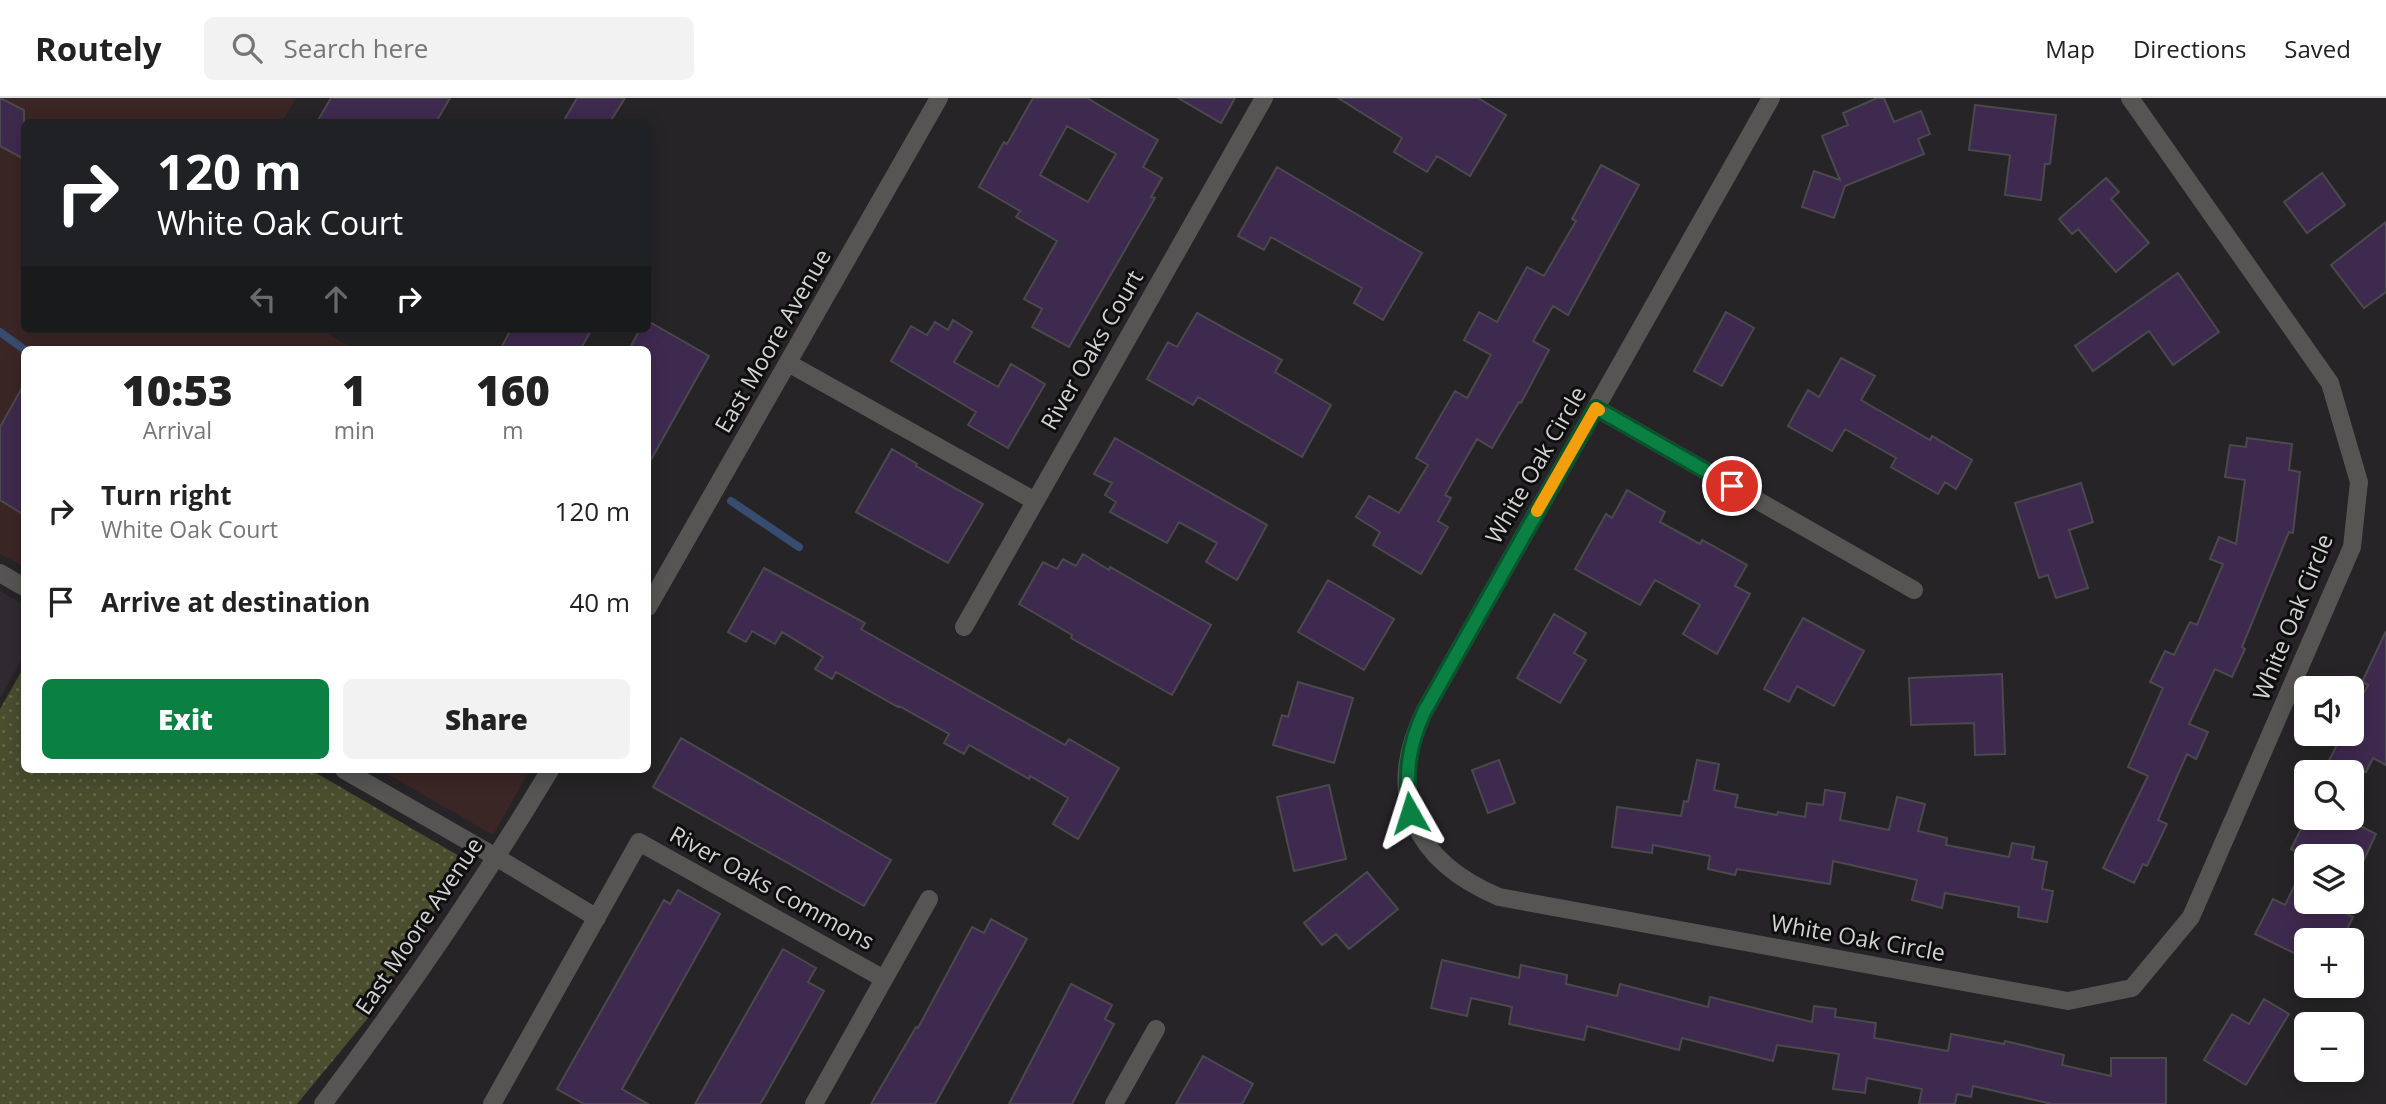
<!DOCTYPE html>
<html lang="en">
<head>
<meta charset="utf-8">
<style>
  body { margin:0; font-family:"Open Sans",sans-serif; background:#f2f2f2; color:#222; height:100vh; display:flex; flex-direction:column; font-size:26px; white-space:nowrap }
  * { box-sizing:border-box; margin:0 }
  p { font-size:23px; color:#767676 }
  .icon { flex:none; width:38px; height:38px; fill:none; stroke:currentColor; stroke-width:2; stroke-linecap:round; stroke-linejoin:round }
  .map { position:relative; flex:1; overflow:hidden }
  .sheet { position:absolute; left:21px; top:248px; width:630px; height:427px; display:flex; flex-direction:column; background:#fff; border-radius:10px; box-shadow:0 4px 18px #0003 }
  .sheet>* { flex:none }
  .banner { position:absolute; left:21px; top:21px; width:630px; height:214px; border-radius:10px; box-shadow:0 4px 18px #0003; background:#202124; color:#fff; overflow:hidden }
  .controls { position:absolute; left:2294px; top:578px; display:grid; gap:14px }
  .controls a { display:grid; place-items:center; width:70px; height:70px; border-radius:10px; background:#fff; box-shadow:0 4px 18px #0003; font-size:35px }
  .pin { position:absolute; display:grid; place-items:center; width:60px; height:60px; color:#fff; margin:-30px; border:4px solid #fff; border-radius:50%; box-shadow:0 2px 7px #0007 }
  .me { position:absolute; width:77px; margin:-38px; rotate:354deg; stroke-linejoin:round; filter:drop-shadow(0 0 5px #0008) }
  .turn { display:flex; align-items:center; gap:24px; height:147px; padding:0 21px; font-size:32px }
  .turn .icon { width:91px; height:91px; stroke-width:2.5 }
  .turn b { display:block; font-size:49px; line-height:60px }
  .lanes { display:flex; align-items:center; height:66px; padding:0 21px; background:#0003; justify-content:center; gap:35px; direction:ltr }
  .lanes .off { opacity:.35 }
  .eta { display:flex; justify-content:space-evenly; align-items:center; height:119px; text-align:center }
  .eta b { font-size:42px; font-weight:800; line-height:49px }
  .cta { display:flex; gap:14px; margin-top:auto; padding:14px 21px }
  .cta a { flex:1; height:80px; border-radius:10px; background:#0b8043; color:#fff; font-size:28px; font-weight:800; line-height:80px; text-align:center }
  .cta a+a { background:#f2f2f2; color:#222 }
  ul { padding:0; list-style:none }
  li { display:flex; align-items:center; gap:21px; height:91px; padding:0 21px }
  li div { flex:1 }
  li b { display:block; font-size:26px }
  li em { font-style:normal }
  header { display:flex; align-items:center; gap:42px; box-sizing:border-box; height:98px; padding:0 35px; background:#fff; border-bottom:2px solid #e0e0e0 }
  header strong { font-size:33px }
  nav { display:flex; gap:38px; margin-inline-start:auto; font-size:24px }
  .search { width:490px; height:63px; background:#f2f2f2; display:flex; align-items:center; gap:18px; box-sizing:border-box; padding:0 24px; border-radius:10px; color:#767676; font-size:26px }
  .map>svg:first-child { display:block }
  .commercial { fill:#3a2625 }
  .built { fill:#302a31 }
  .grass { fill:url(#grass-dots) }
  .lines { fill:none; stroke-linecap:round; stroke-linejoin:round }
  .stream { stroke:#374c71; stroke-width:8 }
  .building { fill:#3f2a4f; stroke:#4a494c; stroke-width:2; fill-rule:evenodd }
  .minor { stroke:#565554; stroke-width:18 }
  .route-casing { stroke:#07532c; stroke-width:18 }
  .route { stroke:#0b8043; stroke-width:12 }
  .slow { stroke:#f59e0b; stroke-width:12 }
  .labels { text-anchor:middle; stroke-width:6; stroke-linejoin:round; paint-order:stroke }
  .street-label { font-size:23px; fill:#d3d2d3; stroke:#0f0e0f }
</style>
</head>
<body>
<header>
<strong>Routely</strong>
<div class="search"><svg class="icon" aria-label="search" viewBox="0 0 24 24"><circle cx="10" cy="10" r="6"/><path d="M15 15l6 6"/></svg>Search here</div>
<nav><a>Map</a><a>Directions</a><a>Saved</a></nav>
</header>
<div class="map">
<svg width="2386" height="1006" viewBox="0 0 2386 1006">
  <defs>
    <pattern id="grass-dots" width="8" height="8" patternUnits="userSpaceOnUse" patternTransform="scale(1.75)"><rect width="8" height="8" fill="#4a4d2e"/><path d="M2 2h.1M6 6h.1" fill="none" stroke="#63664b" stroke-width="1.8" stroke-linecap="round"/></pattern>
  </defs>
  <rect width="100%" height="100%" fill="#262426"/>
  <path class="commercial" d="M0,0H296L282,24H24V231H321L355,252H24V469L0,456Z
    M380,672H530L493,737Z"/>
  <path class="built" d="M0,493L24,507V558L0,600Z"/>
  <path class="grass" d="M24,569V672H311L466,762L368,920L297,1006H0V611Z"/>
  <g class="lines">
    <path class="stream" d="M0,234L25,252
      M731,403L799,449"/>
  </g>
  <path class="building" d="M0,0L24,12V61L0,48Z
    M331,0H450L436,24H317Z
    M577,0H625L610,24H563Z
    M1033,0H1087L1158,42L1143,69L1162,80L1151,99L1155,100L1069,249L1032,229L1042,211L1024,201L1057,143L1016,119L1020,113L979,89L1004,44L1007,46ZM1067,28L1116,56L1088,104L1040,77Z
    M1178,0H1235L1221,25Z
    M1338,0H1478L1506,17L1470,78L1437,58L1427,74L1394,54L1402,40Z
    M1877,0H1884L1894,24L1921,13L1930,36L1918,41L1924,56L1845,88L1834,120L1802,109L1814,73L1840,82L1822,38L1848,27L1843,15Z
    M1975,7L2056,17L2050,66H2045L2041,102L2005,97L2010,57L1969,52Z
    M1601,67L1639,87L1568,217L1553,208L1533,243L1549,252L1521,305L1519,304L1492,350L1477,341L1445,397L1451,400L1438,423L1448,429L1421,476L1373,447L1380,434L1356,419L1369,398L1399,415L1428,367L1416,360L1455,293L1467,300L1491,257L1464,242L1479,214L1497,224L1527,169L1544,178L1576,123L1572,121Z
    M1277,69L1422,155L1383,222L1354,205L1362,190L1328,171L1271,139L1264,152L1238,138Z
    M2322,75L2345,107L2307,135L2284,104Z
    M2106,80L2119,94L2111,101L2149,145L2116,174L2078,131L2072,136L2059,121Z
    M2386,124V194L2364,210L2331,167Z
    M2178,175L2219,234L2173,267L2149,233L2093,273L2075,248Z
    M1726,214L1754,230L1722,288L1694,273Z
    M1197,215L1282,262L1275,274L1331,307L1302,359L1198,299L1193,307L1147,281L1168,244L1177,249Z
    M953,222L972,234L954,264L998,289L1011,266L1045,286L1008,350L968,327L976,314L891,263L911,228L927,237L935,224L948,232Z
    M648,223L709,258L648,367V252H629L640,231H648Z
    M511,231H592L580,252H500Z
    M1841,260L1875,278L1861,302L1930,342L1932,338L1972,362L1956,391L1945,384L1938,396L1891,369L1896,360L1845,331L1832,353L1788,328L1808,292L1819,299Z
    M24,286V417L0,402V329Z
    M1115,340L1267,427L1237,482L1206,464L1217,445L1179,424L1167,445L1110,414L1116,404L1105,397L1112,385L1094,376Z
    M2247,340L2292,346L2289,372L2300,374L2293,435L2289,434L2242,549L2245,551L2232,579L2215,571L2189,626L2208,634L2196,661L2187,656L2158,722L2167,726L2147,768L2143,766L2134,785L2103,770L2148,678L2128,669L2163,590L2150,584L2165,553L2174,557L2190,524L2197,527L2223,466L2210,461L2219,439L2236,446L2245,382L2225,379L2230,347L2246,349Z
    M892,351L917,366L916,368L983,406L948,465L856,414Z
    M2081,385L2093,424L2069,432L2088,490L2056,500L2048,477L2039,480L2015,405Z
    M1627,392L1665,414L1660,424L1700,446L1702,442L1747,467L1735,488L1750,496L1717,556L1683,536L1700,507L1655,482L1640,507L1575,471L1606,416L1612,420Z
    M1083,456L1109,472L1110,469L1211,527L1172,597L1071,540L1072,537L1019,506L1043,464L1057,471L1063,461L1076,468Z
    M764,470L865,525L861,531L947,580L1065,647L1069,641L1119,670L1078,741L1053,726L1068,700L1030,678L1029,681L969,647L964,656L944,645L949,636L899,608L898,609L836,574L832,581L815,571L823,559L782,534L775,546L752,533L746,544L728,534Z
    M1328,482L1394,521L1364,572L1298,534Z
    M1554,516L1586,535L1574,555L1586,562L1560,605L1517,580Z
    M1803,520L1864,553L1834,608L1797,588L1789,604L1764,591Z
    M2386,533V667L2373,660L2366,674H2323L2343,635H2352V618L2368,587L2362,584Z
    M2002,576L2005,656L1975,657L1974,625L1911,627L1909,580Z
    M1298,584L1353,600L1334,665L1273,647L1282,617L1288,619Z
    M681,640L891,762L864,808L653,689Z
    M1499,662L1515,705L1488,715L1472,672Z
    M1697,662L1719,666L1714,692L1738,697L1735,709L1777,717L1778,714L1805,719L1807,705L1823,707L1825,692L1845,695L1840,722L1889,732L1897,699L1925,706L1918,733L1947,740L1946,747L2009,759L2012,745L2034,749L2032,761L2047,764L2042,791L2053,793L2047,824L2018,819L2019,809L1945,795L1942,810L1912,802L1917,782L1833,763L1830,786L1737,771L1735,777L1708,771L1710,758L1653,747L1652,755L1612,749L1617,709L1681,718L1684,703L1688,704Z
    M1329,687L1346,761L1294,773L1277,699Z
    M2307,719H2343L2376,736L2362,766L2352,761V758H2305L2291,751Z
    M2306,764V803H2343L2339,812L2353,819L2342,842H2306V861L2255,836L2273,801L2285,807Z
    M1367,774L1398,811L1349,851L1336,836L1322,847L1304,825Z
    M678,792L720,816L622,991L648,1006H584L557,991L664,802L670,806Z
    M991,821L1027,841L935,1006H871L916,929L918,930L972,829L984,835Z
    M783,851L816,870L808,884L824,893L765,998L760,1006H695Z
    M1442,862L1519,880L1521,867L1567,877L1566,886L1617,898L1620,886L1708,909L1710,899L1812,924L1814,908L1836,911L1835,919L1876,925L1874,940L1948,953L1951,936L2004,946L2005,943L2064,957L2062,967L2111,978V960H2166V1006H2052L1973,988L1971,999L1957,996L1955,1006H1919L1922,991L1867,980L1865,995L1833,991L1839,956L1777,947L1773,963L1682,940L1679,952L1587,928L1584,942L1509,926L1512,909L1471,900L1467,918L1431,910Z
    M1071,886L1112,907L1105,921L1114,926L1072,1006H1009Z
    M2264,901L2289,916L2246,987L2204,962L2232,916L2249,926Z
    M1203,958L1253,986L1242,1006H1176Z"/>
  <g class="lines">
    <path class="minor" d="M1771,0L1424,614C1384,699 1414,763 1499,799L2068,903L2132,890L2191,819L2352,449L2359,384L2330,285L2130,0
      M788,265L1035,403
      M1596,310L1914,492
      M0,475L24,489
      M648,509L939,0
      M964,529L1264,0
      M344,672L496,759L597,820
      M323,1006C404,899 481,787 550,672
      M492,1006L639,744L884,881
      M814,1006L929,801
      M1114,1006L1156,931"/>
  </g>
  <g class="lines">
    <g class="route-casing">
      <path id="route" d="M1410,715C1405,678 1408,648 1424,614L1596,310L1732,388"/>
    </g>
    <use href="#route" class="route"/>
    <path class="slow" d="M1537,413L1596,310L1599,312"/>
  </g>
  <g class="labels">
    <g class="street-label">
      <text transform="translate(773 243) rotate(-60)" y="8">East Moore Avenue</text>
      <text transform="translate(1092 252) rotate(-60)" y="8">River Oaks Court</text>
      <text transform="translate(1536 367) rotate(-60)" y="8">White Oak Circle</text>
      <text transform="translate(2293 519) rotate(-68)" y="8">White Oak Circle</text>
      <text transform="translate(772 790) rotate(29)" y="8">River Oaks Commons</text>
      <text transform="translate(419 828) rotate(-56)" y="8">East Moore Avenue</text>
      <text transform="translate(1858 840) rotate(10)" y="8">White Oak Circle</text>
    </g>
  </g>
</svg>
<div class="controls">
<a><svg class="icon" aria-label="sound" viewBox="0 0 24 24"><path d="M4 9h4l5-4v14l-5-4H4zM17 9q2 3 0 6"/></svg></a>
<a><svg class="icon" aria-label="search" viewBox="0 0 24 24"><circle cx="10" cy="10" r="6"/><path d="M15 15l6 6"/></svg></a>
<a><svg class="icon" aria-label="layers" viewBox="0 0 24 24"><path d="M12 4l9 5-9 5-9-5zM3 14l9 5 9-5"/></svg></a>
<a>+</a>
<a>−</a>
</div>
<div class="pin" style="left:1732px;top:388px;background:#d93025"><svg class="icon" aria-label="arrive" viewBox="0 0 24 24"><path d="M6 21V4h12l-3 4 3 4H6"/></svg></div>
<svg class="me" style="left:1410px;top:715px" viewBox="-20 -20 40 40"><path d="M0-17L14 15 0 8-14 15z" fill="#0b8043" stroke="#fff" stroke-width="4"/></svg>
<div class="banner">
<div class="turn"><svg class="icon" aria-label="right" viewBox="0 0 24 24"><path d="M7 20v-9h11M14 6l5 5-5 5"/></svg><div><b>120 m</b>White Oak Court</div></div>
<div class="lanes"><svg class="icon off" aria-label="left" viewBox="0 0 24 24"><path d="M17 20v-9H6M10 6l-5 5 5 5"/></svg><svg class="icon off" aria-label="ahead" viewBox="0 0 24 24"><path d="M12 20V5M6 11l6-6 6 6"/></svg><svg class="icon" aria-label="right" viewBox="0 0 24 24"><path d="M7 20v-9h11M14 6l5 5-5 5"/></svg></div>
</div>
<section class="sheet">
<div class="eta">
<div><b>10:53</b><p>Arrival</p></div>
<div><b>1</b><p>min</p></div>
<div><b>160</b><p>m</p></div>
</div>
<ul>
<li><svg class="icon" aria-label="right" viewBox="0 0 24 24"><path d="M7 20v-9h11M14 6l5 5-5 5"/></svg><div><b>Turn right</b><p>White Oak Court</p></div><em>120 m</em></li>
<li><svg class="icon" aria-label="arrive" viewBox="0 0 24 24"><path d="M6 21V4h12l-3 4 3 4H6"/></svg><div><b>Arrive at destination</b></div><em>40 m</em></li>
</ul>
<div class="cta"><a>Exit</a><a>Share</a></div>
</section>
</div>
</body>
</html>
